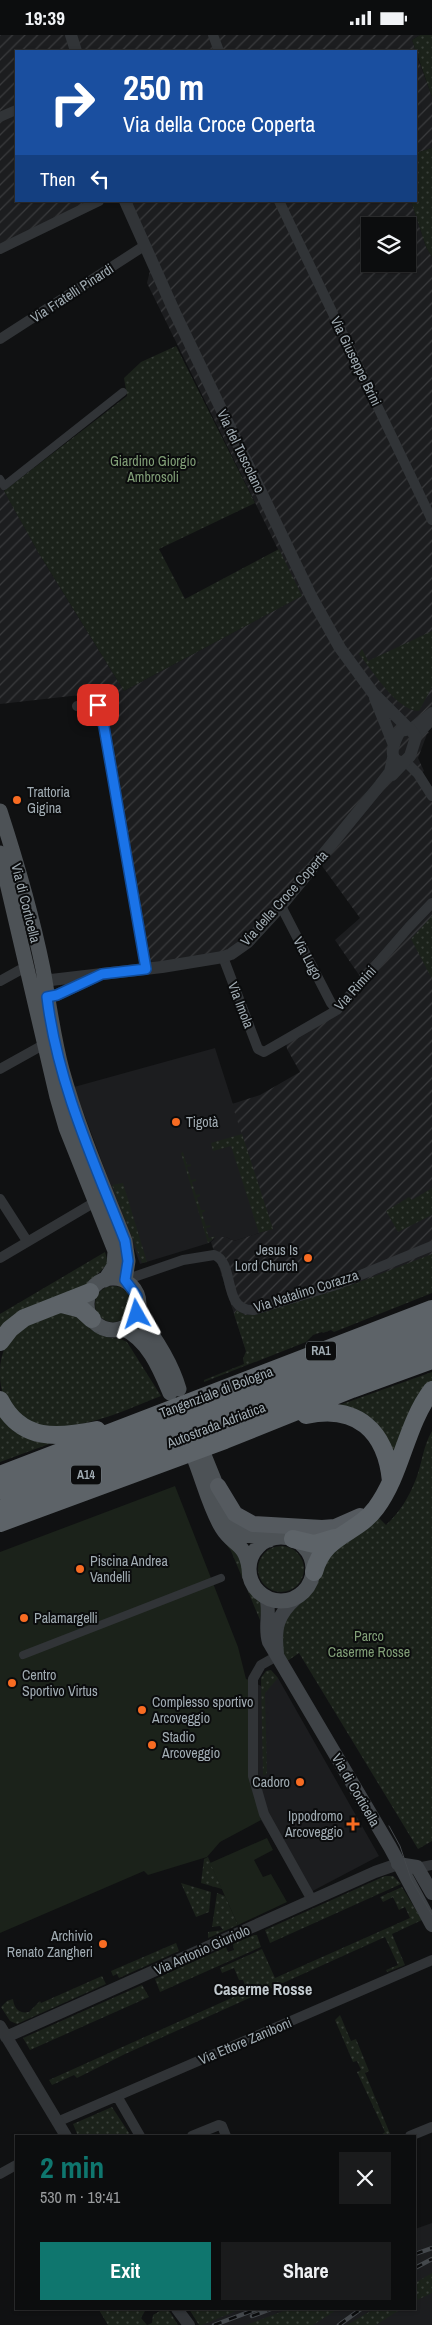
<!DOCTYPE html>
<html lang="en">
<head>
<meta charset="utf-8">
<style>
  body { margin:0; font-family:"Archivo Narrow",sans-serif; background:#1a1b1c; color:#f1f3f6; height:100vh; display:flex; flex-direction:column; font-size:19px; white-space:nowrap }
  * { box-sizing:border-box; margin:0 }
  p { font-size:16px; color:#9a9c9e }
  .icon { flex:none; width:28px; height:28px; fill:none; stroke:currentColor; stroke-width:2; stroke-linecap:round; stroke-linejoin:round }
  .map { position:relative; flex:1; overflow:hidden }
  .drawer { position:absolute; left:15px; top:2100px; width:401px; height:175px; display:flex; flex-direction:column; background:#0c0d0e; border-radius:0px; box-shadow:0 1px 4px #0004,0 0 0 1px #2c2d2e }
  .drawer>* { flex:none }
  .guide { position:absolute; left:15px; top:15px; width:402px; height:152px; border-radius:0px; box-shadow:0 1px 4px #0004,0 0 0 1px #2c2d2e; background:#1a4fa0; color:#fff; overflow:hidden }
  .buttons { position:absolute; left:361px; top:182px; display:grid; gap:10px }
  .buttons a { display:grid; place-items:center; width:55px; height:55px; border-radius:0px; background:#0c0d0e; box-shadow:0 1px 4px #0004,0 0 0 1px #2c2d2e; font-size:25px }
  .pin { position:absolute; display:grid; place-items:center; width:42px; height:42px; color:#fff; margin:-21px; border-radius:10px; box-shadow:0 2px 8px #0006 }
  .me { position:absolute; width:55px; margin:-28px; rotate:354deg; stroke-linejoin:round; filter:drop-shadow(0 0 4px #0008) }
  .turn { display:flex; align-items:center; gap:18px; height:105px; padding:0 25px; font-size:22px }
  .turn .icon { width:65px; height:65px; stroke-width:2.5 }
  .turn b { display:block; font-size:35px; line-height:42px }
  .then { display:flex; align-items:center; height:48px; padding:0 25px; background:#0003; gap:10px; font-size:19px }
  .round { display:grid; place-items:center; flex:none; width:52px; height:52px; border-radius:0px; background:#1a1b1c }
  .headline { display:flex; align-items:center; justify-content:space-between; height:85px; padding:0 25px }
  h1 { font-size:30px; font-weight:700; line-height:38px; color:#0f766e }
  .primary-button { display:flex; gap:10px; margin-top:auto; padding:10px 25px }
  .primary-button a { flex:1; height:58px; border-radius:0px; background:#0f766e; color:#fff; font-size:20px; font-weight:700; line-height:58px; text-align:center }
  .primary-button a+a { background:#1a1b1c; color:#f1f3f6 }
  .status { display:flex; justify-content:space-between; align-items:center; height:35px; padding:0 25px; background:#0c0d0e; direction:ltr }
  .status svg { height:14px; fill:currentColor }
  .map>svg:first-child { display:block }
  .built { fill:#1c1d1f }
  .industrial { fill:url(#industrial-furrows); fill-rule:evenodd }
  .grass { fill:url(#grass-dots) }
  .garden { fill:#1b221a }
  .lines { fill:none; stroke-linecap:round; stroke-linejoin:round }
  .pedestrian { stroke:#313437; stroke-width:8 }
  .minor { stroke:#313437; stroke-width:10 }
  .tertiary { stroke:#313437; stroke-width:12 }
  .secondary { stroke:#3f4347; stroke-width:14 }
  .primary { stroke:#4d5256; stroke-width:15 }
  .trunk { stroke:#555a5f; stroke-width:16 }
  .motorway { stroke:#5d6368; stroke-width:18 }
  .tram { stroke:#44484c; stroke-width:1 }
  .rail-casing { stroke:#44484c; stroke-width:4.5 }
  .rail { stroke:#0b0c0d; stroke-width:2.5; stroke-dasharray:8; stroke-linecap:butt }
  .route-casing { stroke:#114b97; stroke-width:12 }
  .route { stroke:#1a73e8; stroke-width:9 }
  .poi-dot { fill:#f86c22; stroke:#0b0c0d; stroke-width:2 }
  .labels { text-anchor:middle; stroke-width:4; stroke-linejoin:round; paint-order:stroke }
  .shield { fill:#0b0c0d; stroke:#747c81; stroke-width:1 }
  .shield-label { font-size:12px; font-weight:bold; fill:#a1acb3 }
  .street-label { font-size:14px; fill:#a1acb3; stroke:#0b0c0d }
  .park-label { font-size:14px; fill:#819f77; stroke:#0b0c0d }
  .poi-label { font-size:14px; fill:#a1acb3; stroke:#0b0c0d; text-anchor:start }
  .quarter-label { font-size:16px; font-weight:bold; fill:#c2cacf; stroke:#0b0c0d }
</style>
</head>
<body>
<div class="status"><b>19:39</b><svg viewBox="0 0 49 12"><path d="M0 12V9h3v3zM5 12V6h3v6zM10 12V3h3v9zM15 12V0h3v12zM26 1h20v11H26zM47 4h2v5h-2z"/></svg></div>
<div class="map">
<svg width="432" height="2290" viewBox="0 0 432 2290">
  <defs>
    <pattern id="industrial-furrows" width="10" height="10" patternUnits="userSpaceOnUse" patternTransform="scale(1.25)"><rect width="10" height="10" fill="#1c1d1f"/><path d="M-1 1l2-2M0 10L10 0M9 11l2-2" fill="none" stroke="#3a3b3d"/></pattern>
    <pattern id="grass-dots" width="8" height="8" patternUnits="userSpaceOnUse" patternTransform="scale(1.25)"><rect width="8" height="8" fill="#1b221a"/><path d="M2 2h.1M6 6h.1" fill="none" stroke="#393f39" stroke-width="1.8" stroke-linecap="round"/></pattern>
  </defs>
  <rect width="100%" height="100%" fill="#101112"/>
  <path class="built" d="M215,1013L273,1194L234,1206L226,1202L214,1204L209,1208L140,1229L74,1052Z
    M278,1643L379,1821L305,1860L261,1785L250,1744V1645L261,1651Z
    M432,2188V2290H199L211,2274H415V2194Z"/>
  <path class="industrial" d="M0,0H420L412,5L416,16H16V166H99L0,215Z
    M416,18L432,62V113L416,118Z
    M122,166H411L426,212L432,222V678L424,689L429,698L427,699L418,723L424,736L418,740L432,761V1244L246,1316L211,1207L217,1202H226L234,1206L272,1194L232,1069L260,1060L300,1037L287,1014L286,1007L337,979L348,970L366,950L335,905L360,883L317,824L257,894L223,919L147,931L98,658L0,669V448L38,517L124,656L301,561L147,248L151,232ZM370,191H408V229H370Z"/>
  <path class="grass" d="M420,0H432V62L412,5Z
    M432,113V222L426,212L411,166H416V118Z
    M176,311L255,468L159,514L185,564L279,514L302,561L124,656L38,517L4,456L127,361L124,343L141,327Z
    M432,596V652L419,676C398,677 372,635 359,619L362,614L368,626Z
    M432,881V944L411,904Z
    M242,1099L273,1194L259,1198L231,1111L213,1116L211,1108Z
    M183,1117L187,1130L191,1129V1131L187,1132L191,1145L196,1144V1146L192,1147L196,1160L200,1159V1161L197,1163L201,1175H205V1176L202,1178L206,1191L210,1190L211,1192L206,1193L209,1203L216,1201L208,1208L181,1118Z
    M123,1148L147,1227L142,1228L112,1150Z
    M432,1153V1180L398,1197L386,1176L409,1162L412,1165Z
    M105,1217L107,1224L109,1225C103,1237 92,1242 84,1253L0,1297V1279Z
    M432,1219V1258L334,1297L331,1295L323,1298L322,1297L313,1300L306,1307L204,1347V1345L244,1329L243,1324L246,1316L234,1279L237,1275L245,1280H255L357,1248Z
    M95 1269a18 18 0 1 1 36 0a18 18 0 1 1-36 0Z
    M70,1275C89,1283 87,1292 101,1300C109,1304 119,1302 127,1307L161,1361C120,1377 77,1399 32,1389C24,1387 16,1374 10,1368C1,1359 0,1350 0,1337C0,1295 35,1285 70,1275Z
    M432,1337V1350L394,1427L384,1406L331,1373Z
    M0,1374L52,1408L0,1427Z
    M432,1396V1806L418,1814L299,1618L286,1627C279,1608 281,1585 295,1569C301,1563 308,1559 312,1553C317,1546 316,1537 320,1531C334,1508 357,1496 379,1483L386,1490C400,1477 409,1462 416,1444C422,1429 423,1411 432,1396Z
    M220,1501L235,1514L242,1526L249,1552L262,1570L260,1585L231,1516Z
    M258 1534a23 23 0 1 1 46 0a23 23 0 1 1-46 0Z
    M271,1635L278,1643L265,1658L267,1739L263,1741L261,1643L266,1636Z
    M208,1822L222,1854L201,1848L204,1824Z
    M385,1841H393L401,1849L270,1908L265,1895Z
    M181,1848L211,1857L209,1877L196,1882Z
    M402,1852L422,1885L392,1899L405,1930L387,1937L386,1935L398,1930L385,1902L125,2019L77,2043L74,2040L52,2050L49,2045L247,1956L243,1945H239L234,1933L222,1938L220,1933L262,1914L275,1943L410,1883L405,1872L399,1875L393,1862L383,1867L380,1862Z
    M217,1858L225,1861L238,1890L208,1903V1897L223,1895L220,1891L212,1892Z
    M254,1900H257L261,1912L160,1957L155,1944L226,1912L228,1917L234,1915L233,1909Z
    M176,1908L179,1916L119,1943L117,1939L113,1941L111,1936Z
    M102,1941L106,1949L17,1989L10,1986L1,1972L7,1966L13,1964C14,1974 20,1979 29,1977L40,1966L41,1968Z
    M142,1950L149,1962L30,2015L23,2003Z
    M340,1980L351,2006L356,2004L369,2036L365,2038L391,2101H380L385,2097L357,2037L361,2035L357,2026L353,2027L335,1985Z
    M112,2072L131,2101H78L73,2089Z
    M432,2238V2258L415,2266V2248Z
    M101,2274H144L145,2276L141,2283L147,2290L152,2288L153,2280L163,2274H168L178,2290H108L99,2275Z
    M189,2274H241L202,2290H199Z
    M289,2274H338L313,2290H246Z
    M374,2274H401L376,2290H347Z"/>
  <path class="garden" d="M175,1451L238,1612L246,1644L250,1645V1744L261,1785L220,1807L207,1822L148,1840L144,1836L0,1898V1517Z
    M267,1803L273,1815L254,1825L263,1842L271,1839L287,1867L238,1890L210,1828Z"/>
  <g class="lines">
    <path class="pedestrian" d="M0,444L4,451L123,357
      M23,1620L221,1543"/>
    <path class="minor" d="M213,0L219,16
      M0,82L16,75
      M279,166L432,485
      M0,214L99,166
      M0,304L144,211
      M77,671L97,670L101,673L146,934
      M410,694L432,677
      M416,702L430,687L432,679
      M405,726L418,739L432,761
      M281,871L331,968L337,975
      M223,922L258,1014L264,1017L337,975L409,892L432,868
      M0,946L20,935H28
      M0,1034L43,1010
      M0,1164L27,1206
      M0,1223L95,1167
      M125,1245L183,1225L214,1220C236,1227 221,1277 254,1275L336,1250L432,1211
      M277,1621L261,1630L253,1644V1741L264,1779L312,1865
      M412,1834L432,1830
      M117,2061L140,2101
      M57,2087L432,1925
      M192,2101L219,2090L222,2091L226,2101
      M410,2101L432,2092
      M0,2139L16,2130"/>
    <path class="tertiary" d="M71,0L76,16
      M125,166L175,278L312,563L340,613L373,658L408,693
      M375,663L394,710
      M392,740L410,721L416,702L410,694L400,696C395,705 385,726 403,727
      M44,942L51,945L162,932L223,922L231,919L248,907L281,871L380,750L390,737L393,723
      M47,962L57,960L95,942
      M0,1991L66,2101
      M6,2002L375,1837L398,1829
      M177,2274L189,2290"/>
    <path class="secondary" d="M266,1562C271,1577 264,1592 269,1607L390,1812L432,1890
      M277,1618C274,1593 277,1580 296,1563
      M398,1829L417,1832L432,1858"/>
    <path class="primary" d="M0,776C17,828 32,880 43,934C49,968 53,1001 62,1035C78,1093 103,1150 125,1206L128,1226L125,1245
      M0,818L57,1062L66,1093L115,1216L114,1231L105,1245
      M87 1269a26 26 0 1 1 52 0a26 26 0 1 1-52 0Z
      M137,1279C155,1302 171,1326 179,1354
      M122,1293C148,1304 160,1334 170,1358
      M204,1420L232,1489L244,1499L269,1505
      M194,1423C203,1445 210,1474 222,1493C233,1511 245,1507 249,1533
      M249 1534a32 32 0 1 1 64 0a32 32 0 1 1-64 0Z"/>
    <path class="trunk" d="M218,1451L235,1479L253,1489L322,1493L335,1492L360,1481"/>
    <path class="motorway" d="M62,1269L81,1274L92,1284
      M0,1307L10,1294L24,1283L90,1257
      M0,1365C21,1407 58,1403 97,1395
      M306,1380C357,1369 386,1396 391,1446
      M0,1440L432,1274
      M0,1455L432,1289
      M0,1474L432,1307
      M0,1488L225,1405L352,1354L432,1325
      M293,1504L314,1509L334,1503
      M314,1537C324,1499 356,1500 376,1473C402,1438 405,1391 432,1355"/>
    <path class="tram" d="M389,1791L400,1811L411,1844L432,1880"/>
    <g class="rail-casing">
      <path id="rail" d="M415,2219L432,2213
        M415,2233L432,2224
        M252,2281L271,2274
        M214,2290L257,2274
        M339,2290L361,2274"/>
    </g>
    <use href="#rail" class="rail"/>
  </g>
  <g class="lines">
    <g class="route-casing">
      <path id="route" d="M98,670L104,692L146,934L102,939L57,960L47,962C57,1047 94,1127 125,1206L128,1226L125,1245L137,1261V1279"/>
    </g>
    <use href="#route" class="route"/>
  </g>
  <g class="poi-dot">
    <circle cx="17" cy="765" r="5"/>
    <circle cx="176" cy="1087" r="5"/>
    <circle cx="308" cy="1223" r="5"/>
    <circle cx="80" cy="1534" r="5"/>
    <circle cx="24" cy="1583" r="5"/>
    <circle cx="12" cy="1648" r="5"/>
    <circle cx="142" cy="1675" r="5"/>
    <circle cx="152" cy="1710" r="5"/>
    <circle cx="300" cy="1747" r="5"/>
    <path d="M350.5 1781.5h5v5h5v5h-5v5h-5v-5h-5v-5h5z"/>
    <circle cx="103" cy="1909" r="5"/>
  </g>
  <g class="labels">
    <g class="shield">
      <rect x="306" y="1306.5" width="30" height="19" rx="4"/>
      <rect x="71" y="1430.5" width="30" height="19" rx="4"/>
    </g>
    <g class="shield-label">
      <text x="321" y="1320">RA1</text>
      <text x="86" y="1444">A14</text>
    </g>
    <g class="street-label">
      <text transform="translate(72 258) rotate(-33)" y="5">Via Fratelli Pinardi</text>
      <text transform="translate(356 326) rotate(64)" y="5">Via Giuseppe Brini</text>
      <text transform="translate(241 416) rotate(64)" y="5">Via del Tuscolano</text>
      <text transform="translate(284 863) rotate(-48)" y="5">Via della Croce Coperta</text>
      <text transform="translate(26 868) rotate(76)" y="5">Via di Corticella</text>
      <text transform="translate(308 923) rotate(62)" y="5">Via Lugo</text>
      <text transform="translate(355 953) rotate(-48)" y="5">Via Rimini</text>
      <text transform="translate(241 970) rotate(69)" y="5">Via Imola</text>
      <text transform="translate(306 1256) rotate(-18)" y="5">Via Natalino Corazza</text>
      <text transform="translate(216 1357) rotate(-21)" y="5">Tangenziale di Bologna</text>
      <text transform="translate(216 1390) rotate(-21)" y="5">Autostrada Adriatica</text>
      <text transform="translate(356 1755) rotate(60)" y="5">Via di Corticella</text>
      <text transform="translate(202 1915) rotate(-24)" y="5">Via Antonio Giuriolo</text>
      <text transform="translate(245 2006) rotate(-23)" y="5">Via Ettore Zaniboni</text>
    </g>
    <g class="park-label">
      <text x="153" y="431">Giardino Giorgio<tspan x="153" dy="16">Ambrosoli</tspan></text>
      <text x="369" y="1606">Parco<tspan x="369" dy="16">Caserme Rosse</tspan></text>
    </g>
    <g class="poi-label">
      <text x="27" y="762">Trattoria<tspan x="27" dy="16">Gigina</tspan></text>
      <text x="186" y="1092">Tigotà</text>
      <text x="298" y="1220" text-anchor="end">Jesus Is<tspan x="298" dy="16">Lord Church</tspan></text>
      <text x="90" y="1531">Piscina Andrea<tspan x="90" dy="16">Vandelli</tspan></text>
      <text x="34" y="1588">Palamargelli</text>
      <text x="22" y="1645">Centro<tspan x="22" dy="16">Sportivo Virtus</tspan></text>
      <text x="152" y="1672">Complesso sportivo<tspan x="152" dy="16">Arcoveggio</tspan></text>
      <text x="162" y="1707">Stadio<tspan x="162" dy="16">Arcoveggio</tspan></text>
      <text x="290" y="1752" text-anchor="end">Cadoro</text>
      <text x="343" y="1786" text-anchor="end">Ippodromo<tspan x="343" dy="16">Arcoveggio</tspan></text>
      <text x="93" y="1906" text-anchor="end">Archivio<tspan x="93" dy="16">Renato Zangheri</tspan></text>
    </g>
    <g class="quarter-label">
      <text x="263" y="1960">Caserme Rosse</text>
    </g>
  </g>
</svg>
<div class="buttons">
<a><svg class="icon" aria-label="layers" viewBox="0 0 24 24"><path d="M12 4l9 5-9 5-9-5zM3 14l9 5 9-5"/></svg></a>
</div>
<div class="pin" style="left:98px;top:670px;background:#d93025"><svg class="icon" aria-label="arrive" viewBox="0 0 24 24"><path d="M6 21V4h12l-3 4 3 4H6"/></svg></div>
<svg class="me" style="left:137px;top:1279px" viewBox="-20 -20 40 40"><path d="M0-17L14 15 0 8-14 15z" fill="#1a73e8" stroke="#fff" stroke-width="4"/></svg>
<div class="guide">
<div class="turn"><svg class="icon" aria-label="right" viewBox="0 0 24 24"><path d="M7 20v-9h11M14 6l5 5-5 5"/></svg><div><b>250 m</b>Via della Croce Coperta</div></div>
<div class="then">Then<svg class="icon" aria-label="left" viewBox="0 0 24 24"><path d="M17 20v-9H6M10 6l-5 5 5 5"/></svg></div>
</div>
<section class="drawer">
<div class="headline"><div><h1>2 min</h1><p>530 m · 19:41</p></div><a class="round"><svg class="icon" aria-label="close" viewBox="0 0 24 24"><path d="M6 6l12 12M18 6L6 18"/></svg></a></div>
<div class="primary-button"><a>Exit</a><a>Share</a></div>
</section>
</div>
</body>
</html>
